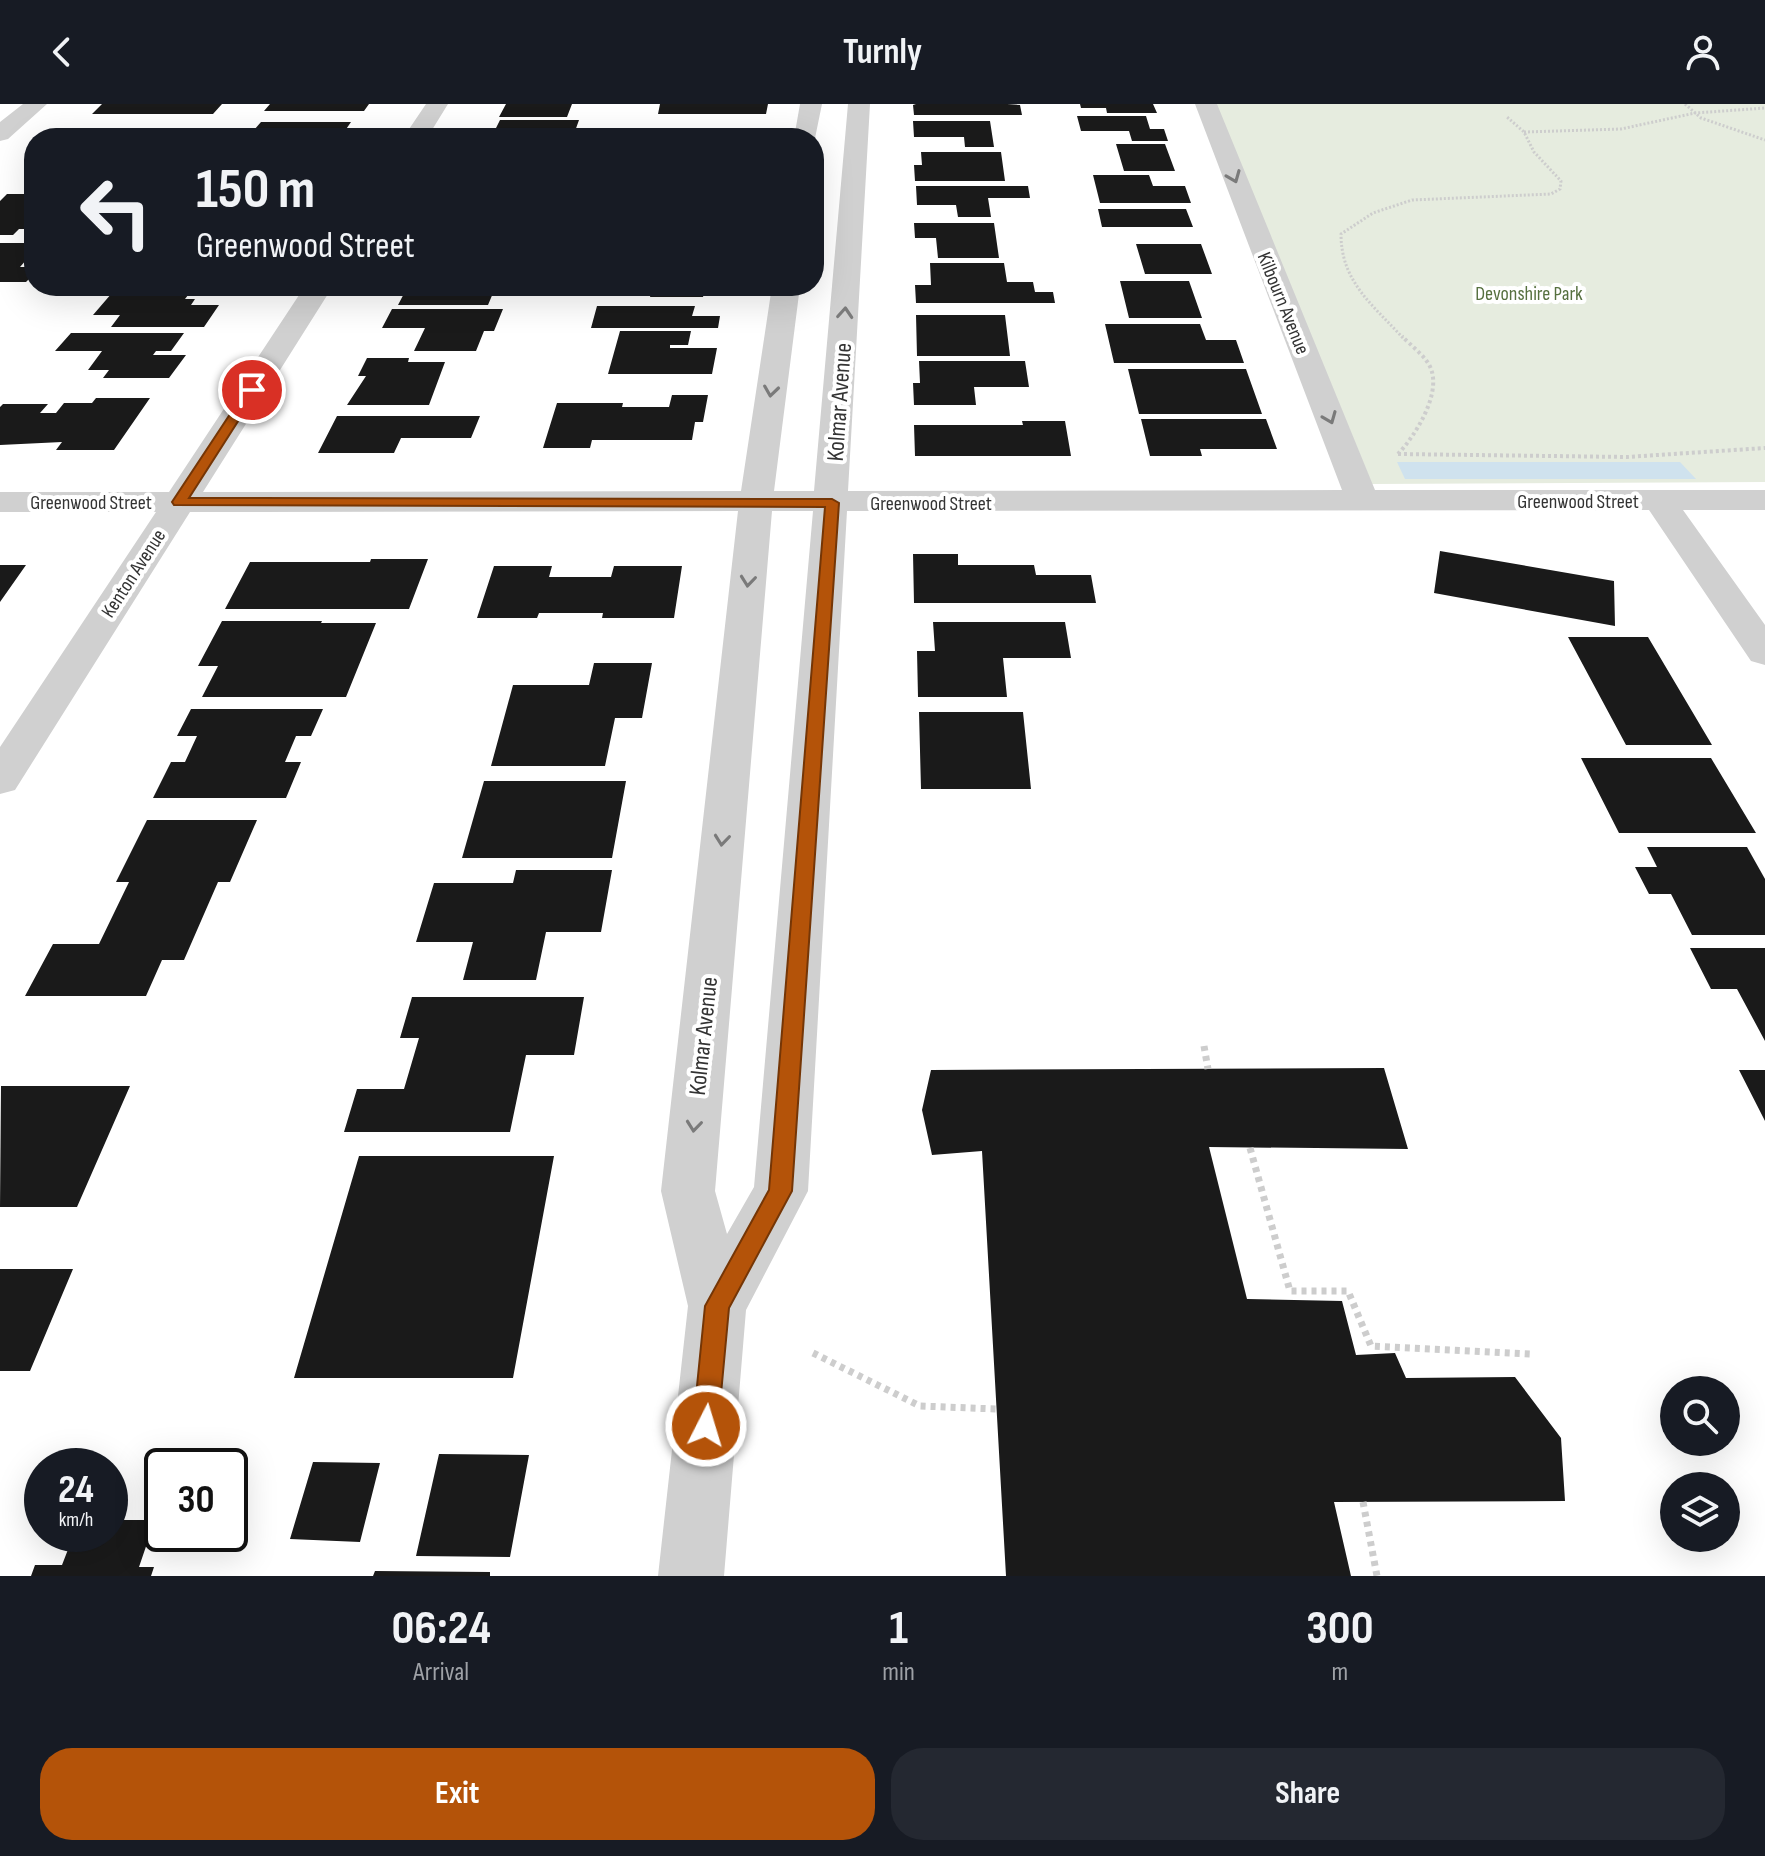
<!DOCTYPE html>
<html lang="en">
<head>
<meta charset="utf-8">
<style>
  body { margin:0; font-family:"Sofia Sans Condensed",sans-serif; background:#242831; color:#f1f3f6; height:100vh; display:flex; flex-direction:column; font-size:30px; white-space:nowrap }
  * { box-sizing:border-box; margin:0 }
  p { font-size:26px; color:#9ea1a6 }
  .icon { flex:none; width:44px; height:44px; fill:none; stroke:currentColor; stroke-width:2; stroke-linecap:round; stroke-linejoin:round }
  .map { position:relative; height:1472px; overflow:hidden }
  .drawer { display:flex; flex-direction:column; background:#171b24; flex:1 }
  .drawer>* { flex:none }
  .guide { position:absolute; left:24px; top:24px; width:800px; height:168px; border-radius:32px; box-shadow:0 8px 32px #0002; background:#171b24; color:#f1f3f6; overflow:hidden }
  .fabs { position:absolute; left:1660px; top:1272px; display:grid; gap:16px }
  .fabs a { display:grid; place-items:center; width:80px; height:80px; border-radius:50%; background:#171b24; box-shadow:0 8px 32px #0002; font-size:40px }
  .speed { position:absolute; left:24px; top:1344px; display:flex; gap:16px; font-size:40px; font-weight:700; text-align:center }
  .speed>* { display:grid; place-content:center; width:104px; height:104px; border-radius:50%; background:#171b24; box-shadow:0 8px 32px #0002; line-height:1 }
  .speed small { font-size:20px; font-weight:400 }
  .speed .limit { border:4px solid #111; border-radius:12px; background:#fff; color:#111 }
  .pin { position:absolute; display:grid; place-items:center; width:68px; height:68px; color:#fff; margin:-34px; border:4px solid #fff; border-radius:50%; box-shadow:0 2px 8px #0007 }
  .me { position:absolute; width:88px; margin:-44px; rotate:5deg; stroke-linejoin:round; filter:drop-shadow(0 0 6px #0008) }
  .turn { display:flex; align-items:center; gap:28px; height:168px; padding:0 40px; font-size:36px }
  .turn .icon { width:104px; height:104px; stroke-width:2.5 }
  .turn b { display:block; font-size:56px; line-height:68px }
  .eta { display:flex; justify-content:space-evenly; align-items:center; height:136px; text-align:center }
  .eta b { font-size:48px; font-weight:700; line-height:56px }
  .button { display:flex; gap:16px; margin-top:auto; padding:16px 40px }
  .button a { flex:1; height:92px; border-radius:32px; background:#b45309; color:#fff; font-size:32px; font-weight:700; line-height:92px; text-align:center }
  .button a+a { background:#242831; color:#f1f3f6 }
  header { display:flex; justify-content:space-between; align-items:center; height:104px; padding:0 40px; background:#171b24; font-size:36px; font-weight:700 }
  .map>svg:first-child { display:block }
  .green { fill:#e6ecdf }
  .water { fill:#cfe2ee }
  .building { fill:#1a1a1a }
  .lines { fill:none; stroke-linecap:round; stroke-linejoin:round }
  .path-far2 { stroke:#cdcdcd; stroke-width:3; stroke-dasharray:2 2; stroke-linecap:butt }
  .path-far1 { stroke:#cdcdcd; stroke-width:4; stroke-dasharray:3 3; stroke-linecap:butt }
  .path { stroke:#cdcdcd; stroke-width:7; stroke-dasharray:5 5; stroke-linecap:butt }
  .minor { fill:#d0d0d0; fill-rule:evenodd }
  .oneway { stroke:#7a7a7a }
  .route { fill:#b45309; stroke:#753606; stroke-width:2 }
  .labels { text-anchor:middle; stroke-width:8; stroke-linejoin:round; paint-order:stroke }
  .far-park-label { font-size:20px; fill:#56703f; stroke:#fff }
  .far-street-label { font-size:20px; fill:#333; stroke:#fff }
  .street-label { font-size:24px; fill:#333; stroke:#fff }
</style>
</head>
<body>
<header><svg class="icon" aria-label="back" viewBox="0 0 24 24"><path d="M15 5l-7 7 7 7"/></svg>Turnly<svg class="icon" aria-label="person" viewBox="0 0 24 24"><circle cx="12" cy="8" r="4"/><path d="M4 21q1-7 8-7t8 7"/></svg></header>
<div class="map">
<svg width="1765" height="1472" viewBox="0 0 1765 1472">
  <rect width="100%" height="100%" fill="#fff"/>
  <path class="green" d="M1216,0H1765V378L1372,380Z"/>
  <path class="water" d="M1397,358H1680L1696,375H1405Z"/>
  <path class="building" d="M102,0H222L213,10H92Z
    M270,0H369L364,7H264Z
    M506,0H572L567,13H499Z
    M660,0H768L766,10H658Z
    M916,0H1007L1020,1L1022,11H914L913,1Z
    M1080,0H1153L1157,9H1107L1106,4H1081Z
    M1077,12H1146L1150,25H1164L1168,37H1132L1129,27H1081Z
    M500,16H579L574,30H493Z
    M913,17H990L994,43H965L964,33H914Z
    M261,18H351L340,34H247Z
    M86,25H149L140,34H76Z
    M1116,40H1165L1175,67H1124Z
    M921,48H1001L1005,77H915L914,61H922Z
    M1093,71H1149L1153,82H1185L1191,99H1100Z
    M916,82H1028L1030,94H988L991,113H958L956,101H917Z
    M7,90H34V125H19L13,131H0V97Z
    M1098,105H1186L1193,123H1102Z
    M914,119H994L999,154H938L936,134H915Z
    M0,139H34V155H27L20,163H34V170L26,178H0Z
    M1136,140H1201L1212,170H1145Z
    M930,159H1004L1007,178H1033L1035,188H1053L1055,199H916L915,181H931Z
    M1120,177H1189L1202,214H1129Z
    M118,182H195L185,195H195L191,201H219L204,223H111L120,211H93Z
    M408,182H496L488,201H398Z
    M640,182H717V185H705L703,193H650L652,185H639Z
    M597,202H695L692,212H720L718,224H591Z
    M392,205H503L494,227H484L476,247H414L425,224H382Z
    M916,211H1005L1010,252H917Z
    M1105,220H1200L1206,236H1236L1244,259H1114Z
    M620,227H691L688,241H670V244H717L712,270H608Z
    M71,229H184L171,247H156L153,251H186L169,274H103L109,266H88L102,247H55Z
    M367,254H409L408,258H445L429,301H347L366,272H358Z
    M919,257H1025L1029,283H974L976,301H914L913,279H920Z
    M1128,265H1246L1262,310H1139Z
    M672,291H708L703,318H695L692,336H592L590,344H543L557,299H623L622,303H669Z
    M96,294H150L114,346H56L62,338L0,341V303L3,300H48L40,309H56L64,299H92Z
    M337,312H480L471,334H401L394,349H318Z
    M1141,315H1266L1277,345H1200L1202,352H1150Z
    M1022,317H1065L1071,352H915L914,321H1023Z
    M1440,447L1614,477L1615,522L1434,489Z
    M913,450H958V461H1034L1036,471H1091L1096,499H914Z
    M371,455H428L409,505H225L250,458H370Z
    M0,461H26L0,498Z
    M494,462H552L549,473H611L614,462H682L674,514H602L603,509H539L537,514H477Z
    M222,517H322L321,519H376L346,593H202L218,562H198Z
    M933,518H1065L1071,554H1003L1007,593H918L917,547H935Z
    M1568,533H1648L1712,641H1626Z
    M594,559H652L642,614H615L605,662H491L513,581H589Z
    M191,605H323L311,632H296L285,658H301L286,694H153L171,658H185L197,632H177Z
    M919,608H1023L1031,685H921Z
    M1581,654H1711L1756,729H1619Z
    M484,677H626L612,754H462Z
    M147,716H257L230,778H218L184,856H162L146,892H25L53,840H99L129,778H116Z
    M1647,743H1747L1765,775V831H1692L1671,790H1649L1635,763H1657Z
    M516,766H612L601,828H546L536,876H463L473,838H416L434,779H513Z
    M1690,844H1765V937L1737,885H1711Z
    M412,893H584L574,951H526L510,1028H344L357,985H404L419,934H400Z
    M1384,964L1408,1045L1209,1043L1247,1195L1342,1197L1356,1251L1395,1249L1406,1274L1515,1273L1561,1334L1565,1397L1334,1398L1351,1472H1006L982,1047L932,1051L922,1006L931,966Z
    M1739,966H1765V1017Z
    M130,982L77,1103H0L1,982Z
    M359,1052H554L513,1274H294Z
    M0,1165H73L30,1267H0Z
    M439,1350L529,1351L510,1453L416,1452Z
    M313,1358L380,1359L360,1438L290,1435Z
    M110,1416H155L139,1463H154L151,1472H31L35,1461H62L74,1430H110Z
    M375,1467L490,1468V1472H373Z"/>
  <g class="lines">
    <path class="path-far2" d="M1685,0L1701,14L1765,36
      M1524,28L1621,25L1695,9L1765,4
      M1403,234C1373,201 1341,178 1341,130L1373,109L1412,96L1551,90L1560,85L1561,77L1534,48L1524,28L1507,13"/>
    <path class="path-far1" d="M1398,350C1415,332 1441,291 1431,265C1427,253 1410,241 1402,232
      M1398,350L1627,353L1765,344"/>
    <path class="path" d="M1204,942L1208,965
      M1250,1044L1290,1187H1348L1371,1242L1531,1250
      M813,1249L920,1302L996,1305
      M1363,1398L1377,1472"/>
    <path class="minor" d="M23,0H47L8,35L0,37V18Z
      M426,0H448L427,34H403Z
      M800,0H822L814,39V34H794Z
      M848,0H870L848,387L1342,386L1195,0H1217L1375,386H1765V406H1683L1765,521V561L1751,557L1649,406L847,407L808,1087L746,1206L724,1472H658L688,1202L661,1087L738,407L190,408L15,686L0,690V643L156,408H0V388H169L305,182H333L203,388L741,387L772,182H800L774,387H814ZM772,407H813L754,1083L727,1130L715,1087Z"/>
  </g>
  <defs><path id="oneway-chevron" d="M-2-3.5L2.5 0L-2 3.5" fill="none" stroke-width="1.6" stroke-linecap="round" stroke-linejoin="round" transform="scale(2)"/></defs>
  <g class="oneway">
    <use href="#oneway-chevron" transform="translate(1234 73) rotate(68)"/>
    <use href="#oneway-chevron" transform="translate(845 209) rotate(-86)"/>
    <use href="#oneway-chevron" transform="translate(771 287) rotate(98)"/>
    <use href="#oneway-chevron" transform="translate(1330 314) rotate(68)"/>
    <use href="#oneway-chevron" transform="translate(748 477) rotate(96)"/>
    <use href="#oneway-chevron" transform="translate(722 736) rotate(96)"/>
    <use href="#oneway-chevron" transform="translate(694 1022) rotate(96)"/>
  </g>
  <path class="route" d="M252,282L258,286L189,394L832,395L839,399L792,1087L729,1204L718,1322L715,1331L706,1335L697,1331L693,1322L705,1202L769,1086L825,403L174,401L172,398L246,286Z"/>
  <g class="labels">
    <g class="far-park-label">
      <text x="1529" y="196">Devonshire Park</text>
    </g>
    <g class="far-street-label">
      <text transform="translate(1284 199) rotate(68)" y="7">Kilbourn Avenue</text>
      <text x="1578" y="404">Greenwood Street</text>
      <text x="91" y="405">Greenwood Street</text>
      <text x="931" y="406">Greenwood Street</text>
      <text transform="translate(133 469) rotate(-57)" y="7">Kenton Avenue</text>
    </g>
    <g class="street-label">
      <text transform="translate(839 298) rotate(-86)" y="8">Kolmar Avenue</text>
      <text transform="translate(703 932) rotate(-84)" y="8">Kolmar Avenue</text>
    </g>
  </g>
</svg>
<div class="fabs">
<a><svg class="icon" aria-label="search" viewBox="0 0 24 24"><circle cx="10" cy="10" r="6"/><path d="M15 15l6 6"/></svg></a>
<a><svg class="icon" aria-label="layers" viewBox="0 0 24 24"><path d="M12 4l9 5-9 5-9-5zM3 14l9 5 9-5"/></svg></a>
</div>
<div class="speed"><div>24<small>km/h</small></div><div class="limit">30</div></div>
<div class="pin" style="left:252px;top:286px;background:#d93025"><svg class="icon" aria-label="arrive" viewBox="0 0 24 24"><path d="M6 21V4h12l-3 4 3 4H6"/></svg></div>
<svg class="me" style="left:706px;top:1322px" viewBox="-20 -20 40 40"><circle r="17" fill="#b45309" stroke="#fff" stroke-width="3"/><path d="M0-11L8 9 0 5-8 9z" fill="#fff"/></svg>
<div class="guide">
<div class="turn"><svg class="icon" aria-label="left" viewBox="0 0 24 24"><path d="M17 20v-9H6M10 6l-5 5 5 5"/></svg><div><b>150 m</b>Greenwood Street</div></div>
</div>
</div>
<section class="drawer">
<div class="eta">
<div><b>06:24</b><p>Arrival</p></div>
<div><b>1</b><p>min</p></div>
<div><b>300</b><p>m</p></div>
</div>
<div class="button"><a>Exit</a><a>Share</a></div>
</section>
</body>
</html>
